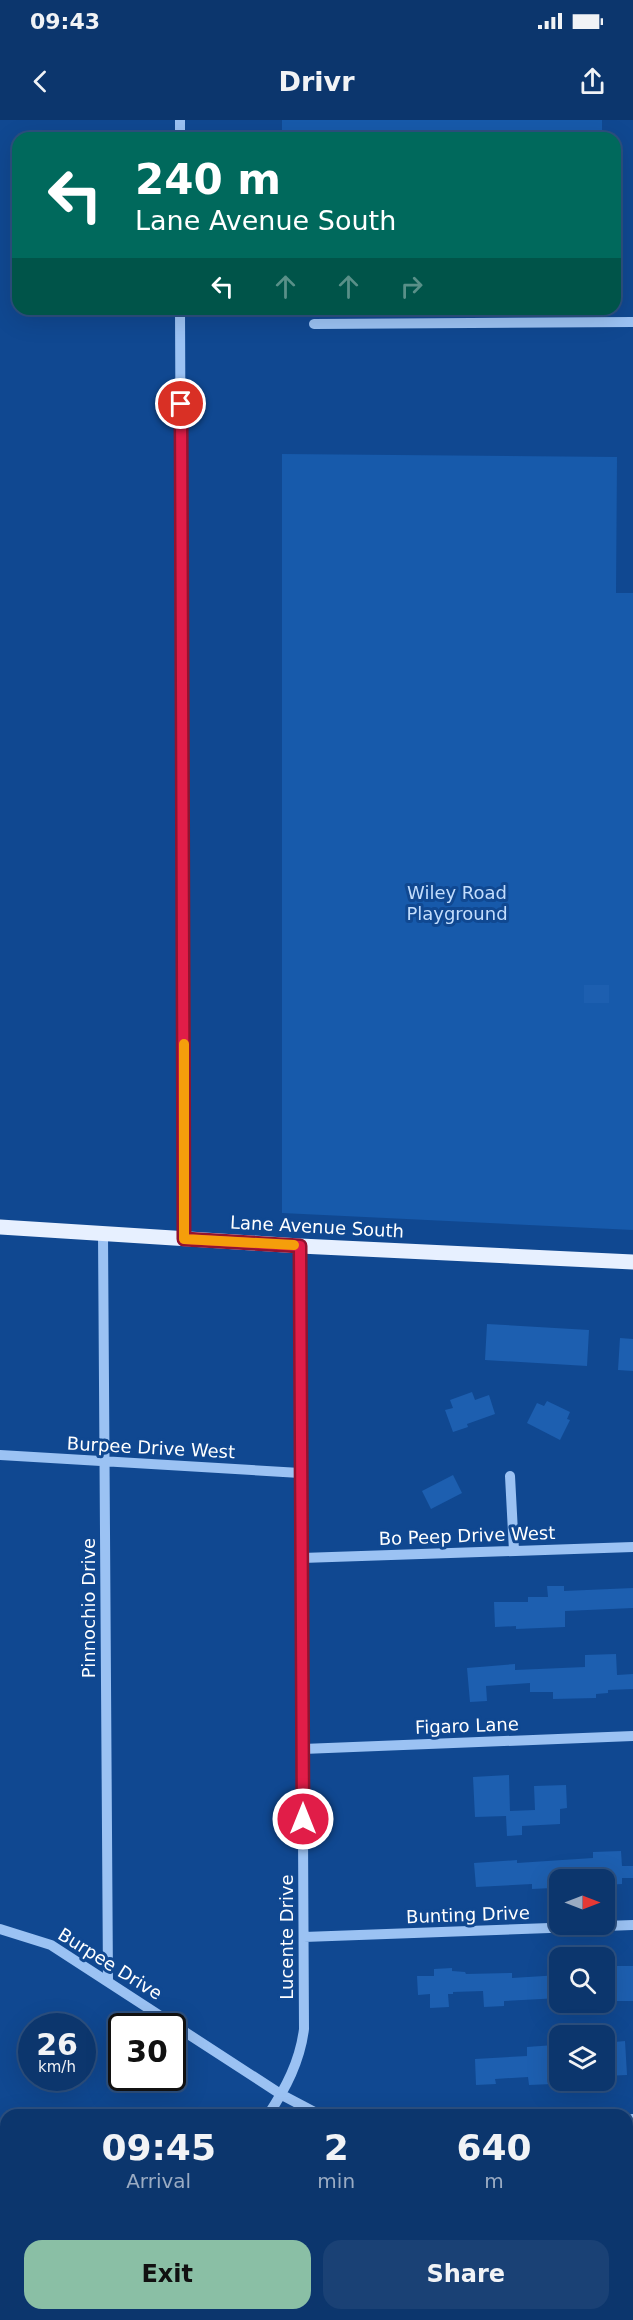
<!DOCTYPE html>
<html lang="en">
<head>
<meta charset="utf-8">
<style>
  body { margin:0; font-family:"DejaVu Sans",sans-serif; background:#1a4175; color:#f1f3f6; height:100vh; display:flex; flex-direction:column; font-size:22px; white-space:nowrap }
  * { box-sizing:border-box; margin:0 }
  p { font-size:20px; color:#9aabc2 }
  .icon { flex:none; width:33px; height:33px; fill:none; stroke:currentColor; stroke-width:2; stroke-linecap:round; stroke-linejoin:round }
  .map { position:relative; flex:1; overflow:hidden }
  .drawer { position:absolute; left:0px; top:1989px; width:633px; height:212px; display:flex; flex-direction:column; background:#0c366d; border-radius:18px 18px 0 0; box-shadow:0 6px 24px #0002,0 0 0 2px #2c5080 }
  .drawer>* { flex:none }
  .top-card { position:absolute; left:12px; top:12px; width:609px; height:183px; border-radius:18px; box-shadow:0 6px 24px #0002,0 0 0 2px #2c5080; background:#00695c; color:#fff; overflow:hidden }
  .needle { width:39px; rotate:90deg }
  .fabs { position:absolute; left:549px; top:1749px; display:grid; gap:12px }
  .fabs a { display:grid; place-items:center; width:66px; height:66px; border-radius:12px; background:#0c366d; box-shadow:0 6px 24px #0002,0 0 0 2px #2c5080; font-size:30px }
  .speed { position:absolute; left:18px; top:1893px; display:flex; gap:12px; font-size:30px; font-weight:700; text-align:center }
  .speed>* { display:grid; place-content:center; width:78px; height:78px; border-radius:50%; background:#0c366d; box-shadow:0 6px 24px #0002,0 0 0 2px #2c5080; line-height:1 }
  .speed small { font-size:15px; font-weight:400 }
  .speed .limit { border:3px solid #111; border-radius:9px; background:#fff; color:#111 }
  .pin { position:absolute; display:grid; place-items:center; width:51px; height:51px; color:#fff; margin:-26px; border:3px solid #fff; border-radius:50%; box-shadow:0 2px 6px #0007 }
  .me { position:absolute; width:66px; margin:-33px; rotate:0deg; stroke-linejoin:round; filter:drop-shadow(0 0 4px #0008) }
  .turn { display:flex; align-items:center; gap:21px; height:126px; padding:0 24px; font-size:27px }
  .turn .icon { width:78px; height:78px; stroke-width:2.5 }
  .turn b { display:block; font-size:42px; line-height:51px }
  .lanes { display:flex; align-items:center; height:57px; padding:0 24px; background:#0003; justify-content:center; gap:30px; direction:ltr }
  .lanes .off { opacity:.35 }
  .eta { display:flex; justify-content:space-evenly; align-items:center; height:102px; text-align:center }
  .eta b { font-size:36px; font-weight:700; line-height:42px }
  .action { display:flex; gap:12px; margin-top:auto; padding:12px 24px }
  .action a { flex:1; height:69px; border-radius:18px; background:#8abfa5; color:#111; font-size:24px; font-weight:700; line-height:69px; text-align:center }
  .action a+a { background:#1a4175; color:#f1f3f6 }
  .status { display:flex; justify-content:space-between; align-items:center; height:42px; padding:0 30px; background:#0c366d; direction:ltr }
  .status svg { height:16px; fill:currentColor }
  header { display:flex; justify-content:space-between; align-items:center; height:78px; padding:0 24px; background:#0c366d; font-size:27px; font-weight:700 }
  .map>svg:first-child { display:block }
  .green { fill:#175aab }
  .building { fill:#1d5fb0 }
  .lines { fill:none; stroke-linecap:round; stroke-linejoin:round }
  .minor { stroke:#9bc2f3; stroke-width:10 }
  .major { stroke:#e7f0ff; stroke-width:15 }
  .route-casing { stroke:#92132f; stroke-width:15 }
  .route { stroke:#e11d48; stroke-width:10 }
  .slow { stroke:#f59e0b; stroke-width:10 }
  .labels { text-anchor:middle; stroke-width:6; stroke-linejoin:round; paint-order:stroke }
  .park-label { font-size:18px; fill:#c2ddfd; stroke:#104891 }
  .street-label { font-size:18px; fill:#fff; stroke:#104891 }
</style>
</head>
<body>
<div class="status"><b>09:43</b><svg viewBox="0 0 49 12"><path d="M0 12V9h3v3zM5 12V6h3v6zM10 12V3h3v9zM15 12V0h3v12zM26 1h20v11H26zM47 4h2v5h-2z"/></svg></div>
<header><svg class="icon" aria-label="back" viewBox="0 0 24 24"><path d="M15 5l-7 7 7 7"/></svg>Drivr<svg class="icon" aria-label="share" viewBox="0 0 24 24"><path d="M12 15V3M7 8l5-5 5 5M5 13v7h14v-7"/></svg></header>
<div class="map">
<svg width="633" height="2200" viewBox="0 0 633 2200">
  <rect width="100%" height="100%" fill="#104891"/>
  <path class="green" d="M282,0H602V18H282Z
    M282,334L617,337L616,473H633V1110L282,1093Z"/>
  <path class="building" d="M584,865H609V883H584Z
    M487,1204L589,1210L587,1246L485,1240Z
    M620,1218L633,1219V1251L618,1250Z
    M472,1272L475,1280L489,1275L495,1294L467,1304L468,1307L453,1312L445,1290L453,1288L450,1280Z
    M547,1281L570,1292L567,1299L570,1300L560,1320L527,1303L537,1283L544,1286Z
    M453,1355L462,1373L431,1389L422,1371Z
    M547,1466H564V1471L633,1468V1488L565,1491V1507L516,1509V1506L495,1507L494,1482H528V1477H548Z
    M616,1534L617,1555L633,1554V1569L608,1570V1573L596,1574V1578L553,1579V1572H530V1563L486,1566L487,1581L470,1582L467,1548L515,1544V1550L585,1547V1535Z
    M509,1655L510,1691L535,1690L534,1666L566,1665L567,1688L560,1689V1704L522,1706V1715L507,1716L506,1696L475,1697L473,1657Z
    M621,1731L622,1746H633V1758H622V1764L604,1765V1760H560L552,1762V1768L532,1769V1764L476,1767L474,1743L517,1740V1743L593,1738V1732Z
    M604,1846H633V1881H604Z
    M452,1848V1851L465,1852L466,1854L512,1853V1858L560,1855V1878L504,1881V1886L484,1887L483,1871L453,1872V1874H448L449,1887L430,1888V1874L418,1875L417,1856H434V1849Z
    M625,1921L627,1955L604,1956V1923Z
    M554,1925V1934H560V1958L551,1959L552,1964L529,1965L528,1957L495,1959L496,1964L476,1965L475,1939L527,1936V1927Z"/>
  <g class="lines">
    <path class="minor" d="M180,0V18
      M180,189L184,1119
      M314,204L633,202
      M103,1114L108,1861
      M0,1335L300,1353
      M510,1356L514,1431
      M302,1438L633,1427
      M303,1629L633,1616
      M0,1809L51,1825L282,1975L320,1995
      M304,1817L633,1805
      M268,1995C286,1968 300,1941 304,1909L300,1126
      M627,2000L633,1999
      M0,2082L6,2085
      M185,2194L193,2200
      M135,2200L139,2194"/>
    <path class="major" d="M0,1107L300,1126L633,1142"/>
  </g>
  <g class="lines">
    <g class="route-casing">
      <path id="route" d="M181,284L184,1119L300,1126L303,1699"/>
    </g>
    <use href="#route" class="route"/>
    <path class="slow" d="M184,924V1119L294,1125"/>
  </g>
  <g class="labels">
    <g class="park-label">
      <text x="457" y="779">Wiley Road<tspan x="457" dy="21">Playground</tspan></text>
    </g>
    <g class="street-label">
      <text transform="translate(317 1107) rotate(3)" y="6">Lane Avenue South</text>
      <text transform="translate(151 1328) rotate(3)" y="6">Burpee Drive West</text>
      <text transform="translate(467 1416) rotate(-2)" y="6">Bo Peep Drive West</text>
      <text transform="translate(89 1488) rotate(-90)" y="6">Pinnochio Drive</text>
      <text transform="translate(467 1606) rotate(-2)" y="6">Figaro Lane</text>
      <text transform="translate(468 1795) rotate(-2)" y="6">Bunting Drive</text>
      <text transform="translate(287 1817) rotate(-90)" y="6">Lucente Drive</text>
      <text transform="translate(110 1844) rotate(32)" y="6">Burpee Drive</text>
    </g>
  </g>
</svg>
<div class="fabs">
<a><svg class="needle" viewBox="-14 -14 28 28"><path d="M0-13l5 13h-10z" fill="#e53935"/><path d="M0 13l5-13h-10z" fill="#9aabc2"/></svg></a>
<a><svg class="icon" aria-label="search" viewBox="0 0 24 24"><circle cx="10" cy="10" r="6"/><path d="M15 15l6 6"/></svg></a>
<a><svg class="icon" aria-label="layers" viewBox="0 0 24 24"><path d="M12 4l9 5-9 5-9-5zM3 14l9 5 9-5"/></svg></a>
</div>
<div class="speed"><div>26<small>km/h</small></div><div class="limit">30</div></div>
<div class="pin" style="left:181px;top:284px;background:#d93025"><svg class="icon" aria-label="arrive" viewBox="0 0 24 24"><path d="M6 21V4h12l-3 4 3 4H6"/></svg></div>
<svg class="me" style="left:303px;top:1699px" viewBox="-20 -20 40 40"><circle r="17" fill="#e11d48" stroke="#fff" stroke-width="3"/><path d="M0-11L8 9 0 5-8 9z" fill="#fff"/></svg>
<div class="top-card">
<div class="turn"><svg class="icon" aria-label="left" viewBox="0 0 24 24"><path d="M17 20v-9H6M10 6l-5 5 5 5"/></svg><div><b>240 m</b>Lane Avenue South</div></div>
<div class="lanes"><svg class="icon" aria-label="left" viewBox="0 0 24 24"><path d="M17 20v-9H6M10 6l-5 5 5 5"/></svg><svg class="icon off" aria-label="ahead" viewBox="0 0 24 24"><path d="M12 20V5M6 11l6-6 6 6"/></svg><svg class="icon off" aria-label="ahead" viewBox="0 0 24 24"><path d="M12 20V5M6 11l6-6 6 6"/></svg><svg class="icon off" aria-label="right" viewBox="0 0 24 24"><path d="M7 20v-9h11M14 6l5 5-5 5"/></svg></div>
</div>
<section class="drawer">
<div class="eta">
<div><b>09:45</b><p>Arrival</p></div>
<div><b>2</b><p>min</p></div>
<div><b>640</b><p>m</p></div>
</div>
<div class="action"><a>Exit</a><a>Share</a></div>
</section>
</div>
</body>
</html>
